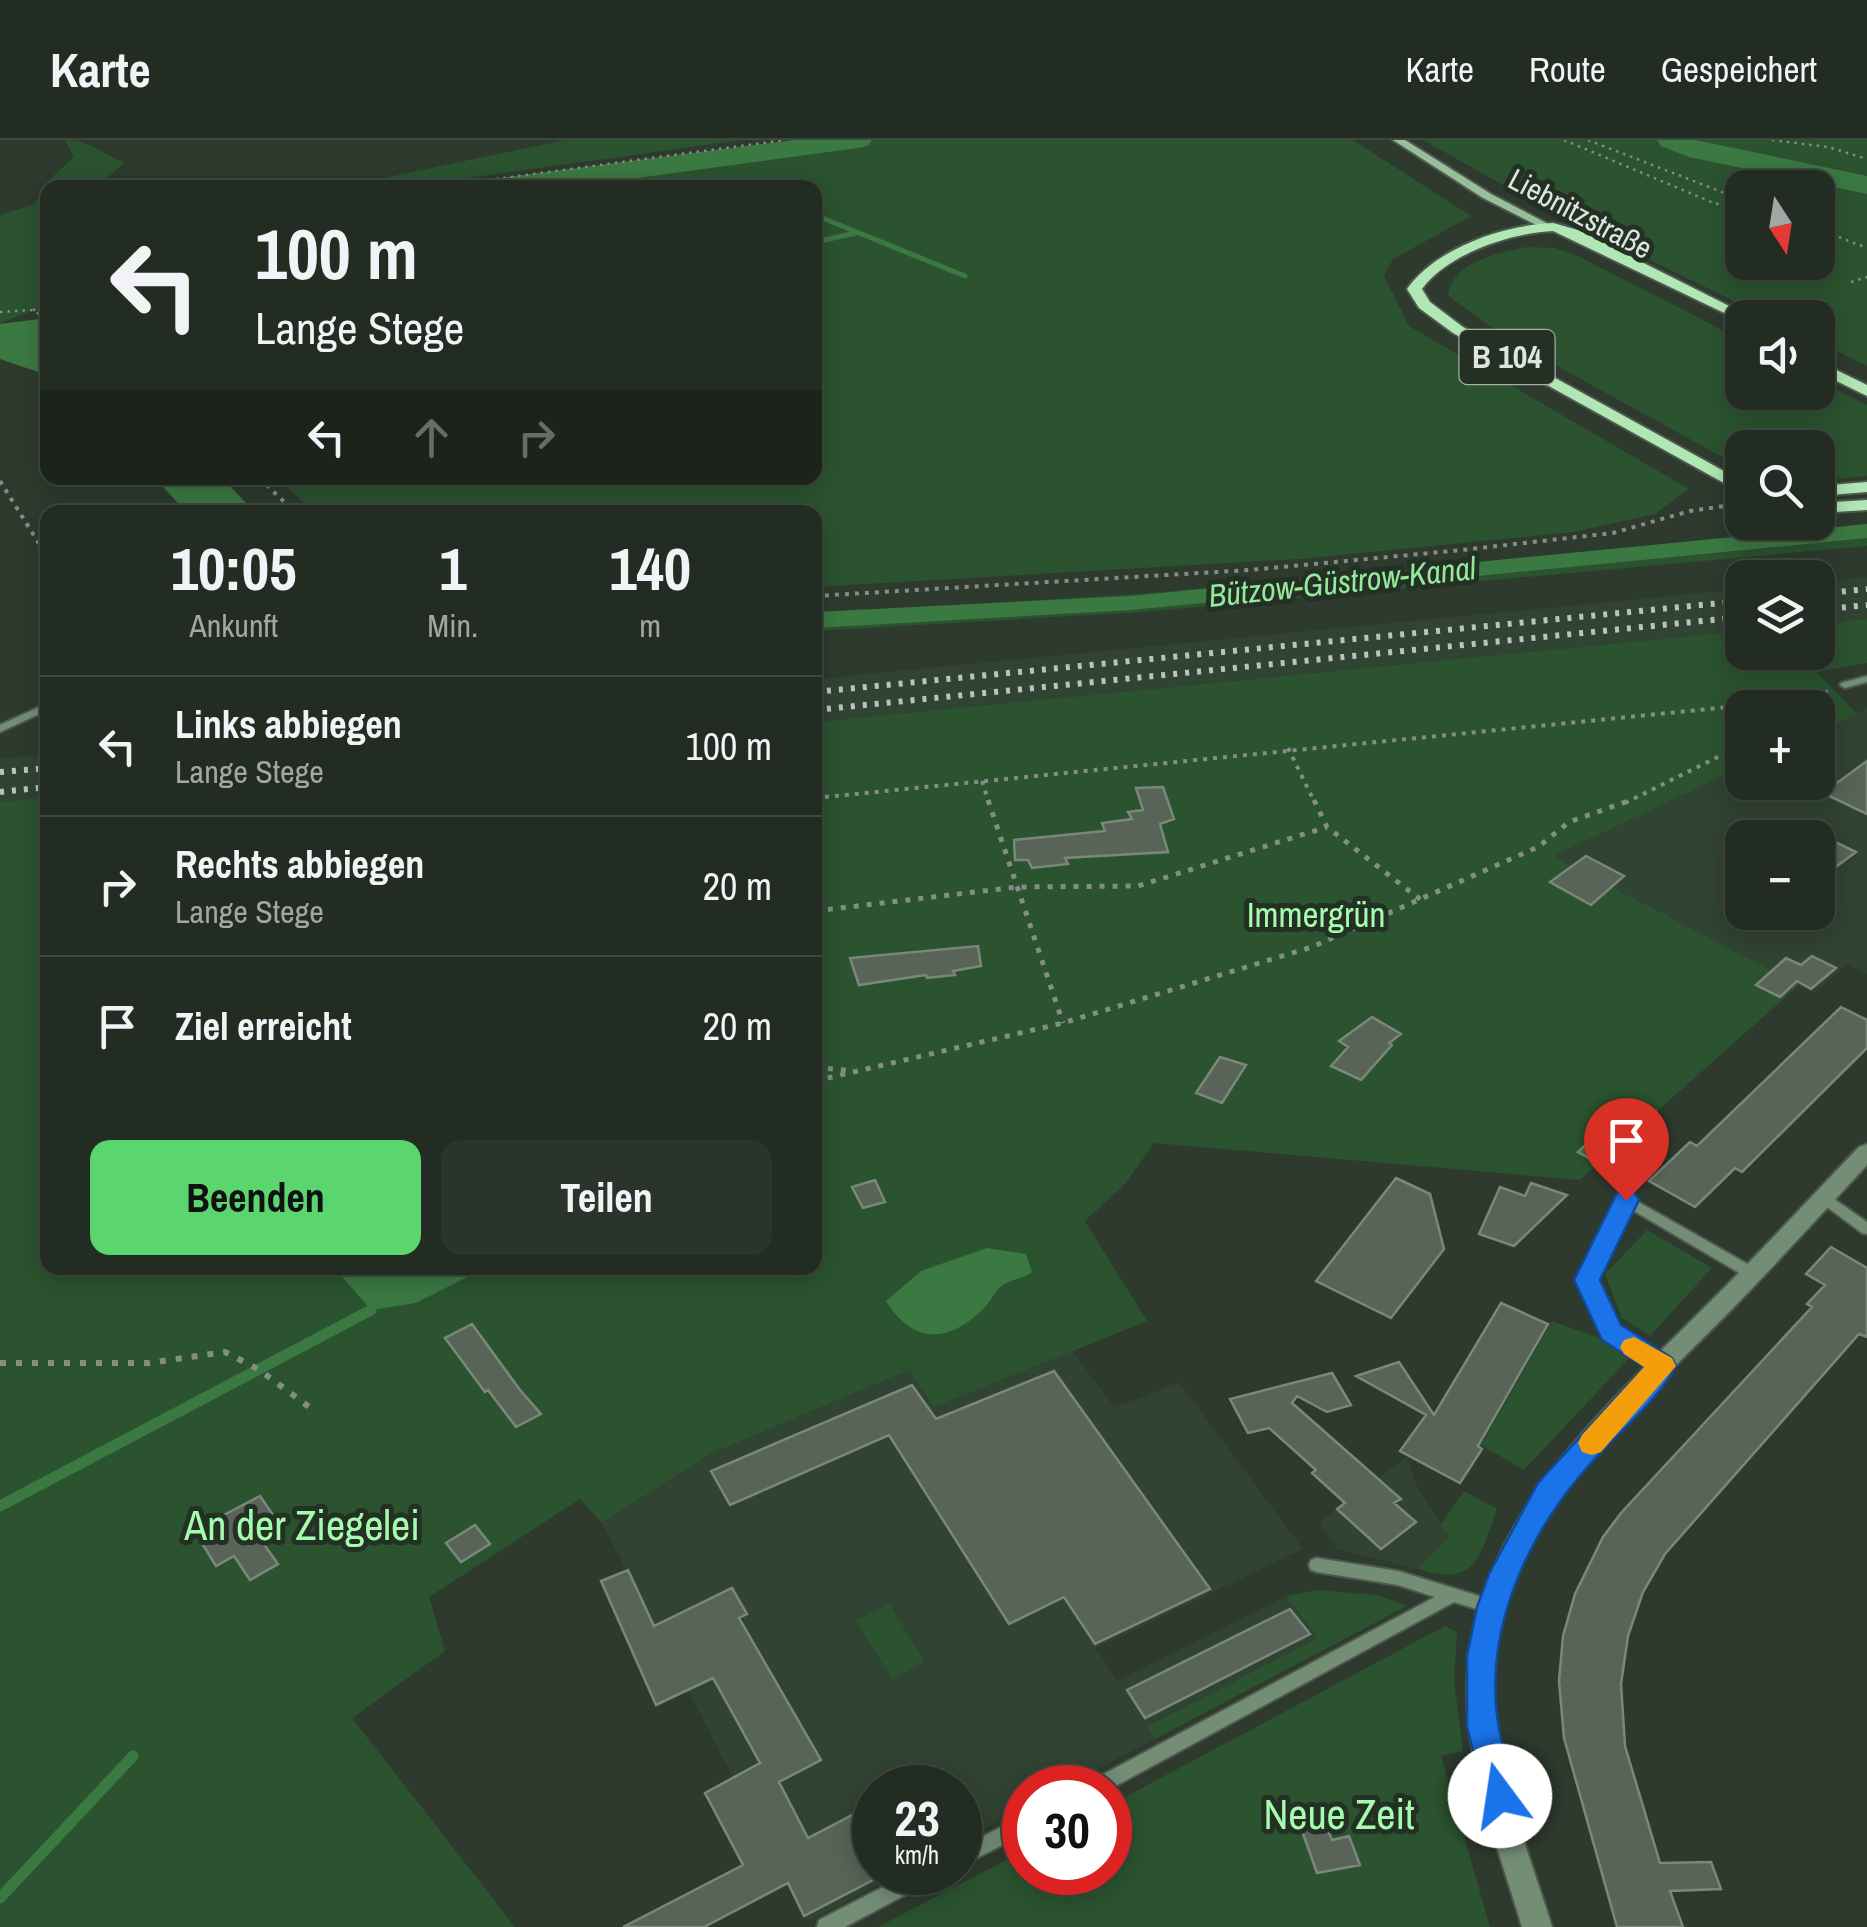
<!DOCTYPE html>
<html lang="de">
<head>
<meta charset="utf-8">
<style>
  body { margin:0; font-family:"Archivo Narrow",sans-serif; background:#2a342a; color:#f1f3f6; height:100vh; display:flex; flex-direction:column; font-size:38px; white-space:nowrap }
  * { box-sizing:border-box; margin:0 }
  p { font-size:32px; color:#a2a7a5 }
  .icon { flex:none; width:55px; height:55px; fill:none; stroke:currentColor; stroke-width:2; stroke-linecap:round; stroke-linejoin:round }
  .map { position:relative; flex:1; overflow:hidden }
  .side { position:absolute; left:40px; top:365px; width:782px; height:770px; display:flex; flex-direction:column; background:#222c22; border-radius:20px; box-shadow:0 5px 25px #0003,0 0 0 2px #3f4840 }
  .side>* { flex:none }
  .hud { position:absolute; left:40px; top:40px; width:782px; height:305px; border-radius:20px; box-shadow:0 5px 25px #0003,0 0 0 2px #3f4840; background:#222c22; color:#f1f3f6; overflow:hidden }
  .needle { width:65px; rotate:168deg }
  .controls { position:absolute; left:1725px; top:30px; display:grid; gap:20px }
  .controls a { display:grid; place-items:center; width:110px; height:110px; border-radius:20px; background:#222c22; box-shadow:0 5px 25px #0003,0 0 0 2px #3f4840; font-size:50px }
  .speed { position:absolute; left:852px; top:1625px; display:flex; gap:20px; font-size:50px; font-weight:700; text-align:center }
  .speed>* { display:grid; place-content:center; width:130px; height:130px; border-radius:50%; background:#222c22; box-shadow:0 5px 25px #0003,0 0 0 2px #3f4840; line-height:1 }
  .speed small { font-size:25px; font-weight:400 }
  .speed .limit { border:15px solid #d22; background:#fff; color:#111 }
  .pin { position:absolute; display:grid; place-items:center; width:85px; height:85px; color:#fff; margin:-102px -42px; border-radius:50% 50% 50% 0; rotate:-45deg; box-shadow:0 0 10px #0007 }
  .pin .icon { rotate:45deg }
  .me { position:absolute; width:110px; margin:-55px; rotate:346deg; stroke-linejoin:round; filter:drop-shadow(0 0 8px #0008) }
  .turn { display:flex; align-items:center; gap:35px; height:210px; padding:0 50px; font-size:45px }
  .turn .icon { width:130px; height:130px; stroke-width:2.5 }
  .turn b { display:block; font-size:70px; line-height:85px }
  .lanes { display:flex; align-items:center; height:95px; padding:0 50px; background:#0003; justify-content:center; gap:50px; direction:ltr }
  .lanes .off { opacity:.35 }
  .eta { display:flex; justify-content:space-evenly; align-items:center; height:170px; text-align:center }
  .eta b { font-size:60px; font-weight:700; line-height:70px }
  .action { display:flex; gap:20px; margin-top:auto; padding:20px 50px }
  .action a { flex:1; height:115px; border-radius:20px; background:#5bd56e; color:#111; font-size:40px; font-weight:700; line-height:115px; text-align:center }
  .action a+a { background:#2a342a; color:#f1f3f6 }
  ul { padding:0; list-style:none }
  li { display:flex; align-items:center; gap:30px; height:140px; padding:0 50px; border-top:2px solid #3f4840 }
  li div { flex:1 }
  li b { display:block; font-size:38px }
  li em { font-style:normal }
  header { display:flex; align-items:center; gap:60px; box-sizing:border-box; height:140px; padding:0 50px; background:#222c22; border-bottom:2px solid #3f4840 }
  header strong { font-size:48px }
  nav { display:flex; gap:55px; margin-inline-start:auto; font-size:35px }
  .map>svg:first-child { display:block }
  .built { fill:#314332; fill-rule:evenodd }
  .green { fill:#2b532f; fill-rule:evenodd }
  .water { fill:#3b7943 }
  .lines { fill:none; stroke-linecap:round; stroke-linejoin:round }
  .stream-far1 { stroke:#3b7943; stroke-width:5 }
  .stream { stroke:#3b7943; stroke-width:11 }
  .canal { fill:#3b7943; fill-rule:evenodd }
  .river { fill:#3b7943; fill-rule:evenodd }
  .building { fill:#576457; stroke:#7a887a; stroke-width:2.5 }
  .service-casing { stroke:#4e594e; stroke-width:4 }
  .minor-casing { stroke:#4e594e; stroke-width:4 }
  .secondary-casing { stroke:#4e594e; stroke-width:4 }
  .primary-casing { stroke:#4e594e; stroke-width:4 }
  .path-far3 { stroke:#848e84; stroke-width:2.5; stroke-dasharray:2.5 5; stroke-linecap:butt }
  .path-far2 { stroke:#848e84; stroke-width:4; stroke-dasharray:4 6; stroke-linecap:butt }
  .path-far1 { stroke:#848e84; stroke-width:5; stroke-dasharray:5 8; stroke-linecap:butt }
  .path { stroke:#848e84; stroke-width:6; stroke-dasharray:6 10; stroke-linecap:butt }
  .service { fill:#748e76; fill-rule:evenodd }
  .minor { fill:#748e76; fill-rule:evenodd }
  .secondary { fill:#96c099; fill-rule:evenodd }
  .primary { fill:#b0e7b4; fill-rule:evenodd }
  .rail { stroke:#bbc4bc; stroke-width:6; stroke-dasharray:4 8; stroke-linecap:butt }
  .route { fill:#1a73e8; stroke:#114b97; stroke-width:2.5 }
  .slow { fill:#f59e0b }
  .labels { text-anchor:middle; stroke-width:10; stroke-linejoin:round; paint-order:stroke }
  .far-street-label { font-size:30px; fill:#dde5de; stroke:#243024 }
  .shield { fill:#243024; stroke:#a6afa6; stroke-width:2.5 }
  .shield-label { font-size:32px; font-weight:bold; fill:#dde5de }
  .far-water-label { font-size:32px; font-style:italic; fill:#94e99c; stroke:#243024 }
  .park-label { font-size:35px; fill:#a6fcae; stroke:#243024 }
  .near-park-label { font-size:42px; fill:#a6fcae; stroke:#243024 }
</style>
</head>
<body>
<header>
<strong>Karte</strong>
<nav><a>Karte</a><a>Route</a><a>Gespeichert</a></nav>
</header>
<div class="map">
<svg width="1867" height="1787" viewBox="0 0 1867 1787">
  <rect width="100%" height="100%" fill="#2e3a2e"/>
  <path class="built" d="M1867,437V479L1818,484V442Z
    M1742,449V491L815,582V539Z
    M1867,568V834L1847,824L1814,853L1552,716L1742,627V642H1818V593ZM1742,698H1818V772H1742Z
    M47,614V657L0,662V619Z
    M1072,1211L1115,1268L1179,1242L1303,1409L1096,1508L1117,1541L1286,1456L1318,1498L1148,1585L1155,1599L1063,1647L1025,1648V1667L960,1702V1648H875V1732L901,1733L807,1782L602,1383L710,1314L909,1230L935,1266Z
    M1407,1317L1418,1349L1449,1396L1418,1429L1337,1409L1319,1383Z"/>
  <path class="green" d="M65,0C90,0 101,14 124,22C103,48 79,48 48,48L47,85L38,106H47V166L0,183V75L34,64L53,36L74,17Z
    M565,0H742L404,47H341Z
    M829,0H1353L1471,76L1393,119L1384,136L1409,186L1689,349L1655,374L1574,392L1299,419L815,447V372H314L277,338H815V48L458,47L707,12Z
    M1423,0H1867V226L1818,202V178L1767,177L1553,73ZM1742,48H1818V122H1742Z
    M1527,107L1555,108L1576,115L1742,200V252H1818V240L1867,265V336L1818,341V308H1742V328L1510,200L1448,156C1452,121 1499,113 1527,107Z
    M1867,385V406L1142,472L815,491V473L1140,454Z
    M1867,479V523L1817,532L1857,574L1818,593V568H1742V627L1553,716L1799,845L1580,1040L1154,1003L1125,1044L1085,1081L1147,1181L934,1267L909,1230L710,1314L602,1383L580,1359L429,1457L445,1511L352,1578L515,1787H0V662L47,657L48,1128H815V582L1742,491V512H1818V484Z
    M1647,1090L1712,1128L1650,1196L1622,1178L1605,1134Z
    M1552,1181L1607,1201L1631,1216L1524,1330L1481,1305Z
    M1464,1351L1497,1369C1479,1418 1478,1447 1418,1429L1449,1396L1441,1384Z
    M1318,1450L1377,1455L1407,1466L1155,1599L1147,1586L1318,1498L1286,1456Z
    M889,1464L925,1522L892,1539L856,1480Z
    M1445,1486L1457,1492L1454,1541L1463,1611L1441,1616L1490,1787H878L1025,1710V1732H1110V1665Z"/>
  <path class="water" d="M47,178V235L0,219V184Z
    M155,338H222L255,372H186Z
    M987,1108L1026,1114L1032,1132C1023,1139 1012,1139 1003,1145C995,1150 990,1163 983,1169C947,1205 912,1203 886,1161L921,1131Z
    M339,1128H485L416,1163L371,1170L337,1131Z"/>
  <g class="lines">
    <path class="stream-far1" d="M815,75L965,136
      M815,102L856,93"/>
    <path class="stream" d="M0,1366L371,1170
      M0,1758L133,1616"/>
    <path class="canal" d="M1867,384V398L1131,470L815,488V472L1131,456Z"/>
    <path class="river" d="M793,0H872L868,6L858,8L564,48H479L483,42L493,39Z
      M1657,0H1696L1867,36V54L1689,17L1661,6Z"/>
  </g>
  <path class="building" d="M1867,621V674L1823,653Z
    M1163,647L1174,679L1160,684L1168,712L1065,718L1068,724L1032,728L1028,720H1015L1014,700L1105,691L1102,683L1132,679L1128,672L1143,670L1136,648Z
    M1829,699L1856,712L1818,740V707Z
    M1586,716L1624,736L1591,765L1550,742Z
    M978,806L981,826L953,831L955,835L927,838L926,835L859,845L850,818Z
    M1812,816L1836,828L1811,849L1797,841L1780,857L1756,845L1786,818L1801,825Z
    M1841,867L1867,880V908L1742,1032L1735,1028L1695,1067L1649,1041L1690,1002L1697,1006Z
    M1372,877L1401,894L1389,903L1392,905L1361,940L1331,926L1348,907L1339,901Z
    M1220,917L1246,925L1222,963L1196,953Z
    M1600,991L1621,1004L1599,1024L1578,1012Z
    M1396,1038L1430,1054L1444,1109L1391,1178L1316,1141Z
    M875,1040L885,1062L863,1068L852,1047Z
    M1531,1043L1567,1055L1514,1106L1479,1094L1500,1047L1525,1056Z
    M1831,1107L1867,1128V1197L1859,1194L1665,1414L1643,1452L1628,1496L1621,1544L1625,1606L1660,1723L1711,1722L1721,1749L1670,1751L1683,1787H1617L1564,1598L1559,1541L1563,1496L1575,1454L1603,1397L1621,1373L1812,1167L1807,1164L1825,1145L1806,1134Z
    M1501,1163L1548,1184L1478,1306L1482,1309L1460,1343L1400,1311L1426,1275L1356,1236L1399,1222L1434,1275Z
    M472,1184L520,1250L541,1274L516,1287L488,1250L485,1252L445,1198Z
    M1054,1231L1210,1449L1095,1504L1064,1457L1009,1484L889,1295L730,1365L711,1331L912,1245L936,1279Z
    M1332,1233L1351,1265L1327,1272L1297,1256L1292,1263L1401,1359L1394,1363L1416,1382L1381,1409L1337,1369L1345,1363L1312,1333L1316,1330L1269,1288L1248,1293L1230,1259Z
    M260,1356L282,1388L261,1400L278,1424L250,1440L234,1416L216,1426L203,1405L225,1392L218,1378Z
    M475,1385L490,1404L461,1422L446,1403Z
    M628,1430L654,1486L732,1448L747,1474L739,1478L821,1620L779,1642L808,1698L875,1663V1739L804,1776L788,1743L704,1787H623L743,1725L705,1653L760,1623L713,1538L656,1565L601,1441Z
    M1290,1469L1310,1494L1145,1578L1127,1550Z
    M1325,1683L1332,1700L1349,1696L1360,1725L1317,1733L1301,1688Z"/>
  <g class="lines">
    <g class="service-casing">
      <path id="service" d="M1867,536V542L1845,548L1840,545L1841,543Z
        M48,563V570L0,592V585Z
        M1824,1052L1867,1082V1094L1862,1093L1819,1061L1817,1057L1819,1053Z
        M1626,1055L1758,1130L1760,1134L1758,1138L1753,1139L1748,1138L1629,1068L1594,1140L1617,1188L1667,1222L1669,1226L1667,1230L1662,1232L1606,1196L1580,1140L1619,1060L1621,1056Z
        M1317,1418L1398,1431L1492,1460L1498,1462L1500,1467L1498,1472L1492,1474L1454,1462L1110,1649V1648H1086L1089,1642L1435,1457L1398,1445L1317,1432L1311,1430L1309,1425L1311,1420Z
        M1025,1675V1693L960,1727V1708Z
        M912,1732H940L937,1738L845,1787H817L819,1780Z"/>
    </g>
    <g class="minor-casing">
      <path id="minor" d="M1867,1004V1025C1822,1073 1778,1122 1732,1169C1630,1273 1496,1387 1494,1544C1493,1627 1528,1709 1552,1787H1522C1499,1709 1465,1627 1467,1544C1471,1380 1611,1262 1718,1154C1766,1106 1812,1056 1859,1007Z"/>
    </g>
    <g class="secondary-casing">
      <path id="secondary" d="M1393,0H1405L1491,54L1554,87L1544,89L1483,58Z"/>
    </g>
    <g class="primary-casing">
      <path id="primary" d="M1553,83L1578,90L1753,178H1742L1741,181L1553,91C1511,93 1447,114 1422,149L1430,162L1463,187L1742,341V353L1453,193L1419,168L1407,149C1436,108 1503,85 1553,83Z
        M1818,221L1867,245V256L1818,232Z
        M1867,342V352L1818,356V346Z
        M1867,360V370L1818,373V363Z"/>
    </g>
    <path class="path-far3" d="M1564,0L1716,64L1740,59
      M1588,0L1740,59
      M1772,0L1828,7L1867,19
      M429,48L785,0
      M1818,89L1867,108
      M1851,142L1867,137
      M33,170L48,167
      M0,172L33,170L48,180"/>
    <path class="path-far2" d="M259,338L295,372
      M0,341L48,418
      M815,456L1250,430L1462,410L1613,393L1690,371L1731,365
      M1802,568L1809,559L1828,551
      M1288,608L1315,663
      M982,641L989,663
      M815,658L1809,559
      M1625,663L1742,605"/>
    <path class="path-far1" d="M988,660L1063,883
      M1314,660L1327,687L1421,760
      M815,771L1017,747L1138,746L1327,687
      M815,927L852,931
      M815,941L1063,883L1312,807L1538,707L1569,682L1631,660"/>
    <path class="path" d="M0,1223H149L225,1212L258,1229L312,1269"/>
    <use href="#service" class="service"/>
    <use href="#minor" class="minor"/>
    <use href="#secondary" class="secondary"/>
    <use href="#primary" class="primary"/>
    <path class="rail" d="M1818,454L1867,449
      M1818,470L1867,465
      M815,552L1742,461
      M815,570L1742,477
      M0,632L48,628
      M0,652L48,647"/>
  </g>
  <path class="route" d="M1626,1051L1635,1053L1639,1060L1600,1140L1621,1185L1672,1218L1676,1226C1659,1259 1616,1295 1591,1323C1527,1394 1482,1491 1499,1589C1503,1611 1511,1633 1516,1656L1511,1666L1500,1671L1489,1666L1484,1656L1467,1586V1516L1477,1467L1489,1434L1538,1343L1644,1227L1602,1200L1574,1140L1617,1053Z"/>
  <path class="slow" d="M1634,1197L1672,1218L1676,1226L1601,1312L1592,1315L1582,1312L1578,1303L1582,1295L1644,1227L1624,1214L1620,1207L1624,1200Z"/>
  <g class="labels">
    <g class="far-street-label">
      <text transform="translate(1580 74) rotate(28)" y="10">Liebnitzstraße</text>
    </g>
    <rect class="shield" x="1459.5" y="190" width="95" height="54" rx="8"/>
    <g class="shield-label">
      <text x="1507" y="228">B 104</text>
    </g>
    <g class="far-water-label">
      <text transform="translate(1342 442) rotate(-6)" y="11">Bützow-Güstrow-Kanal</text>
    </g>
    <g class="park-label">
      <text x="1316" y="787">Immergrün</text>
    </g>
    <g class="near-park-label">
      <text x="302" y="1400">An der Ziegelei</text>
      <text x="1339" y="1689">Neue Zeit</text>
    </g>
  </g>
</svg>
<div class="controls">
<a><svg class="needle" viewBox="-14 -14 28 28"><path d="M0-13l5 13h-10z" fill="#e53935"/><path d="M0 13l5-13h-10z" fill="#a2a7a5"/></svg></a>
<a><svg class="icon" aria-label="sound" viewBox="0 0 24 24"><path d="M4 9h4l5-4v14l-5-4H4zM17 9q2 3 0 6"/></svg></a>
<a><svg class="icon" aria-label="search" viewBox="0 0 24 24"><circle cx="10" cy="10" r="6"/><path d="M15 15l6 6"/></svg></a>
<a><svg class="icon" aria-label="layers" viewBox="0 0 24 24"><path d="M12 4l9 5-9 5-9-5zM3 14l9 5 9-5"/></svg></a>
<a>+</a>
<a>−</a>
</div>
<div class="speed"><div>23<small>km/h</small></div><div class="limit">30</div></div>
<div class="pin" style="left:1626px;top:1060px;background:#d93025"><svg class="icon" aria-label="arrive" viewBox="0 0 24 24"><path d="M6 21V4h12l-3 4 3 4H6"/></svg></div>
<svg class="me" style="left:1500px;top:1656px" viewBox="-20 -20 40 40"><circle r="19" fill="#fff"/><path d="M0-13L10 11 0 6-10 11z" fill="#1a73e8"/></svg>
<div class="hud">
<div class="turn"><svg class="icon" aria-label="left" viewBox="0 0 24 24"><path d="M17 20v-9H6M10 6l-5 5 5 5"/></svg><div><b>100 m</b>Lange Stege</div></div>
<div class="lanes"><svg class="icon" aria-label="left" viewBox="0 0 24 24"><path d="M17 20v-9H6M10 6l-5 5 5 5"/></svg><svg class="icon off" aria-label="ahead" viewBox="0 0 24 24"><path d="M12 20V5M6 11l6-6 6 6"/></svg><svg class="icon off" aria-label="right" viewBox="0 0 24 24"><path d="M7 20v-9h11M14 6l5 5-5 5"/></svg></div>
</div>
<section class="side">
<div class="eta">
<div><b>10:05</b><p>Ankunft</p></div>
<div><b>1</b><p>Min.</p></div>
<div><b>140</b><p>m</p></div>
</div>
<ul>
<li><svg class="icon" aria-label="left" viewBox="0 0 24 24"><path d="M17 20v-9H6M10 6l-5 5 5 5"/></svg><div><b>Links abbiegen</b><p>Lange Stege</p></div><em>100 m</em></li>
<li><svg class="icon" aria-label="right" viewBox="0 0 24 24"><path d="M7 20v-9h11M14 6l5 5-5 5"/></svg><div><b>Rechts abbiegen</b><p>Lange Stege</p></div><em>20 m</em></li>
<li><svg class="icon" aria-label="arrive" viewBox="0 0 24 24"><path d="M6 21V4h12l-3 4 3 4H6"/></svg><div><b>Ziel erreicht</b></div><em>20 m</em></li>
</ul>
<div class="action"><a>Beenden</a><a>Teilen</a></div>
</section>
</div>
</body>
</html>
